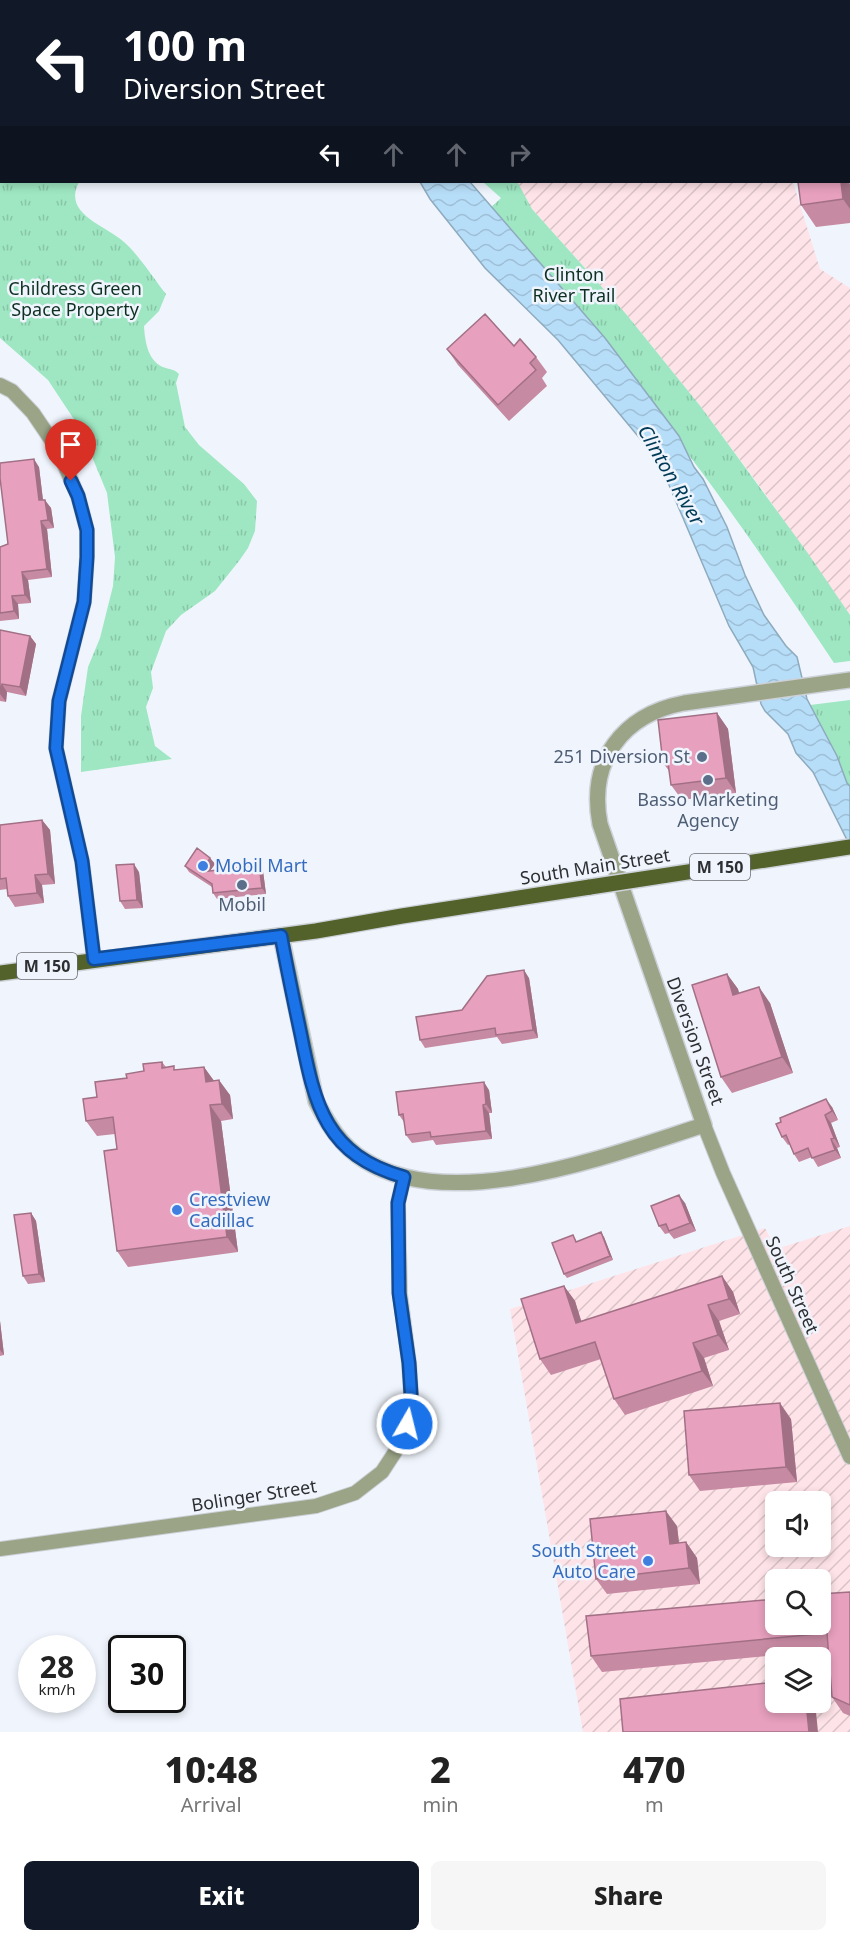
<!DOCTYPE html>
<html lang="en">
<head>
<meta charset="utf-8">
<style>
  body { margin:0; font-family:"Noto Sans",sans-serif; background:#f6f6f6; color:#222; height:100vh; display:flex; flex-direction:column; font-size:22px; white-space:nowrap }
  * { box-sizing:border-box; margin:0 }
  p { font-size:20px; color:#767676 }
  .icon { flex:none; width:33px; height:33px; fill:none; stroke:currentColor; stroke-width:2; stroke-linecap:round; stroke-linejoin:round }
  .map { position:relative; height:1732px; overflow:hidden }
  .side { display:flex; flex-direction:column; background:#fff; flex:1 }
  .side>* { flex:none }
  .banner { position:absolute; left:0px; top:0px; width:850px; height:183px; box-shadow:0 3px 9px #0003; background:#111827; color:#fff; overflow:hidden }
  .fabs { position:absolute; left:765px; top:1491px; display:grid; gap:12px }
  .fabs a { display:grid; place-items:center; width:66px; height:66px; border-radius:9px; background:#fff; box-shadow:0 3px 9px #0003; font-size:30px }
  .speed { position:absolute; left:18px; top:1635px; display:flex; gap:12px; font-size:30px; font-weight:700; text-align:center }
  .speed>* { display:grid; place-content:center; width:78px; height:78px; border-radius:50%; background:#fff; box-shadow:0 3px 9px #0003; line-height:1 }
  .speed small { font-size:15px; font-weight:400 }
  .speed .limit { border:3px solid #111; border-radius:9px; background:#fff; color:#111 }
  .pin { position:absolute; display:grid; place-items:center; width:51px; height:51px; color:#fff; margin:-62px -26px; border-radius:50% 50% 50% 0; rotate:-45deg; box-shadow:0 0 6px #0007 }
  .pin .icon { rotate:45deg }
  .me { position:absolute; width:66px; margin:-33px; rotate:8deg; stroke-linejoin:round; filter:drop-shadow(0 0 4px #0008) }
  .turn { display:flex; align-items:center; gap:21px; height:126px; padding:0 24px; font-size:27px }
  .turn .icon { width:78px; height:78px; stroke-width:2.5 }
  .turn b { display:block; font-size:42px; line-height:51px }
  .lanes { display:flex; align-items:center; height:57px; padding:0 24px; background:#0003; justify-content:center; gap:30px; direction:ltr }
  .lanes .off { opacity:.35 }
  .eta { display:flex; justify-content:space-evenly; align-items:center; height:102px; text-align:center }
  .eta b { font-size:36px; font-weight:800; line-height:42px }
  .cta { display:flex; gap:12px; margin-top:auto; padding:12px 24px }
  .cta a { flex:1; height:69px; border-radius:9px; background:#111827; color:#fff; font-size:24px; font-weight:800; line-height:69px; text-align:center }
  .cta a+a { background:#f6f6f6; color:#222 }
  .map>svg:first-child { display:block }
  .industrial { fill:url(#industrial-furrows); fill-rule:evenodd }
  .grass { fill:url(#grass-tufts) }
  .water { fill:url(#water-waves); stroke:#8eaabd; stroke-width:1.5 }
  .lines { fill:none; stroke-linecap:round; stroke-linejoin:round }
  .minor-casing { stroke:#cdd1d8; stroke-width:16 }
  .tertiary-casing { stroke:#cdd1d8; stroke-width:18 }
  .primary-casing { stroke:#cdd1d8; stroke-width:18 }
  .minor { stroke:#9ba487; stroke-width:14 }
  .tertiary { stroke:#9ba487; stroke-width:15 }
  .primary { stroke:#53612b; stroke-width:15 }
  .primary-bridge-casing { stroke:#cdd1d8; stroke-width:18; stroke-linecap:butt }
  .primary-bridge { stroke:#53612b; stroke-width:15 }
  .wall { fill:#c78aa3 }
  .shaded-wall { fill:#a27085 }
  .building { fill:#e7a0be; stroke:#a27085; stroke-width:1.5 }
  .route-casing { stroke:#114b97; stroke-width:15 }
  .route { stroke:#1a73e8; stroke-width:10 }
  .service-dot { fill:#5c6f8a; stroke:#f0f5fd; stroke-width:2 }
  .shop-dot { fill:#3f7fe0; stroke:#f0f5fd; stroke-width:2 }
  .labels { text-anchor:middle; stroke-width:5; stroke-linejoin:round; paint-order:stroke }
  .shield { fill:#f0f5fd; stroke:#686a6f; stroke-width:1.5 }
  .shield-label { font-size:16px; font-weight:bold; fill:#2d2f32 }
  .park-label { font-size:18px; fill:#0e3021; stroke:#f0f5fd }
  .service-label { font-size:18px; fill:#4e5e75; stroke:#f0f5fd }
  .shop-label { font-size:18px; fill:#366cbe; stroke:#f0f5fd; text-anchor:start }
  .street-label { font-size:18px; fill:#2d2f32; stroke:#f0f5fd }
  .water-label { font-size:20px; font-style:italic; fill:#023b58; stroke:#f0f5fd }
</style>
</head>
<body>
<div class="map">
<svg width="850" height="1732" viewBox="0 0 850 1732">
  <defs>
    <pattern id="industrial-furrows" width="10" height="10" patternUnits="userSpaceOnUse" patternTransform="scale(1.5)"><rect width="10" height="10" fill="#fee3e8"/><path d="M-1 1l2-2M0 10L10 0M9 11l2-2" fill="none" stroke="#dac3c7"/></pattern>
    <pattern id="grass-tufts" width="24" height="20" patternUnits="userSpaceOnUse" patternTransform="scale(1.5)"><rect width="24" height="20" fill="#9ee7c2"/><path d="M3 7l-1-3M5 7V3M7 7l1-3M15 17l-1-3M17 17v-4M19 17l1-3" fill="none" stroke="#88c6a7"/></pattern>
    <pattern id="water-waves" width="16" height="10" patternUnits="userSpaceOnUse" patternTransform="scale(1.5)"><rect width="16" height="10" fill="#b7def9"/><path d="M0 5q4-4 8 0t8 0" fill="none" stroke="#9ebfd6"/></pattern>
  </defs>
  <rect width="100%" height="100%" fill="#f0f5fd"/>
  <path class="industrial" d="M519,182H793L820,269L850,288V615L766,495L701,407L626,314L532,209L525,199L518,183Z
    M850,1226V1732H583L510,1309L765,1228L776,1249ZM776,1502H820V1546H776ZM776,1580H820V1624H776ZM776,1658H820V1702H776Z"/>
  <path class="grass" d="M0,0L81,1L2,2V182H79C62,214 105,225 124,242C138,254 154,279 166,294L159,311L144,326C145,342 148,363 166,368C172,370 174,369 179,374L176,383L185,427L199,445L244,484L257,501L255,531L248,548L239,561L215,591L181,615L166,631L151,672L153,688L146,707L155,746L172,759L81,772V716L88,667L100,638L113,586L115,557L107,493L81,430L48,380L0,338Z
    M483,182H519L518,183L532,209L626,314L701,407L807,552L850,615V661L834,663C766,560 696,459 617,364C575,312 528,264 484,214L501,198Z
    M850,700V819L786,708Z"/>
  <path class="water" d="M420,182H470L605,338L679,436L694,467L703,479L727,527L745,575L764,615L786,646L797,657L807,699L837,756L847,783L850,786V846L813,772L796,753L788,734L765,711L761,704L753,667L729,626L666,478L652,453L558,340L485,268L430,199Z"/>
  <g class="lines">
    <g class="minor-casing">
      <path id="minor" d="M780,0V2
        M849,146H850
        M0,385L12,391L33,413L58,450L78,496L87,530V557L84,602L59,701L56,748L82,861L94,959
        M704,1125L723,1173L850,1457
        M0,1549L316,1506L355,1493L382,1472L397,1449L407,1424L411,1394L409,1363L400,1294L398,1203L404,1177"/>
    </g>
    <g class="tertiary-casing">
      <path id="tertiary" d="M281,936L316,1101C328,1124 341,1146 364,1160C452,1216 613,1154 704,1125L600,824C588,761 622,715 684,703L850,680"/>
    </g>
    <g class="primary-casing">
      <path id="primary" d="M0,973L316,931L402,916L590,887"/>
    </g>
    <use href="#minor" class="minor"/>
    <use href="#tertiary" class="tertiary"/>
    <use href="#primary" class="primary"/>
    <g class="primary-bridge-casing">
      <path id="primary-bridge" d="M590,887L850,847"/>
    </g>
    <use href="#primary-bridge" class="primary-bridge"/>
  </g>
  <path class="wall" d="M798,182H848L850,184V223L816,227L801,205Z
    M514,346L536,357L547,372L542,378L547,386L509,421L458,365L447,349Z
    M39,467L43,500L51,508L54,528L47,529L52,577L28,580L31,603L18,604L19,619L0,621V547L8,544Z
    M0,630L30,636L36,644L26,696L7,692L6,702L0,701Z
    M717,713L728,729L736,793L682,800L671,785L670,772L663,763Z
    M42,820L50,830L55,884L42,885L44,903L15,907L8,896L7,889L0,890V825Z
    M210,858L215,864L210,871L259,865L263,871L266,894L217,899L213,893L212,887L189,872L185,866Z
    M139,872L143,908L125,909L120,901Z
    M727,974L738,989L739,994L770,1003L793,1073L732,1093L721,1077Z
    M529,978L538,1038L502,1044L497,1037L425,1048L420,1040Z
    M162,1062L166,1067L176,1070L204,1067L213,1081L230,1095L233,1119L221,1121L238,1252L128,1267L117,1251V1149L115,1134L97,1136L86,1121L97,1097L127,1078L144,1071Z
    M489,1090L492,1113H489L492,1139L436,1145L433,1140L412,1143L406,1135L404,1122L399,1115Z
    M832,1107L838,1120L831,1123L840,1147L837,1148L841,1158L818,1167L812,1157L799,1162L794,1154L790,1144L788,1145L782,1137Z
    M685,1203L696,1231L674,1239L669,1233L665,1234L659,1226Z
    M31,1213L36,1221L45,1282L28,1284L23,1276Z
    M573,1235L577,1242L604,1237L613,1260L567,1278L564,1274Z
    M722,1276L733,1292L740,1314L719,1321L729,1350L704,1358L713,1386L625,1415L614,1399L601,1359L551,1375L540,1359L564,1286L575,1301L581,1322Z
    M0,1321L4,1355L0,1356Z
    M791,1419L797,1482L700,1491L689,1475Z
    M677,1526L679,1543L686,1542L697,1558L700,1584L607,1594L596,1579Z
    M850,1592V1716L843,1713L832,1697L828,1650L602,1672L591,1656Z"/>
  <path class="shaded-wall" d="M841,182H848L850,184V209L843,199Z
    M34,459L39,467L44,509L39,500Z
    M45,500L51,508L54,528L48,520Z
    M41,521L47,529L52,577L47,569Z
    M22,572L28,580L31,603L25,595Z
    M12,596L18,604L19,619L14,611Z
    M30,636L36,644L26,696L20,687Z
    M2,684L7,692L6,702L0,694Z
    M717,713L728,729L736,793L726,778Z
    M42,820L50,830L55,884L48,874Z
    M210,858L215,864L205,878L201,872Z
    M134,864L139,872L143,908L137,900Z
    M259,865L263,871L266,894L262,888Z
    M35,875L42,885L44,903L37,893Z
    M524,970L529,978L538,1038L533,1030Z
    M727,974L738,989L744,1011L733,995Z
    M759,987L770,1003L793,1073L782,1057Z
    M204,1067L215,1082H206Z
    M219,1080L230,1095L233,1119L222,1104Z
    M484,1082L489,1090L492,1113L486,1104Z
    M826,1099L832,1107L838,1120L832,1111Z
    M210,1105L221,1121L238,1252L227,1237Z
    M483,1105L489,1113L492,1139L486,1131Z
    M825,1115L831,1123L840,1147L834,1138Z
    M831,1139L837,1148L841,1158L835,1150Z
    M679,1195L685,1203L696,1231L690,1223Z
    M31,1213L36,1221L45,1282L39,1274Z
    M601,1232L604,1237L613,1260L610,1256Z
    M722,1276L733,1292L740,1314L729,1299Z
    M564,1286L575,1301L587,1339L576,1323Z
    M708,1305L719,1321L729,1350L718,1335Z
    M0,1321L4,1355L0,1350Z
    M693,1343L704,1358L713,1386L702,1371Z
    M780,1403L791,1419L797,1482L786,1467Z
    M666,1511L677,1526L681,1560L670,1544Z
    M686,1542L697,1558L700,1584L689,1568Z
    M806,1702H815L818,1732H809Z"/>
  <path class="building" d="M494,0H599L600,2H492Z
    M710,0H734L735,2H711Z
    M815,0H838V2H816Z
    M798,182H841L843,199L801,205Z
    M485,314L514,346L520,339L536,357L530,363L536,370L498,405L447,349Z
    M34,459L39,500H45L48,520L41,521L47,569L22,572L25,595L12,596L14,611L0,613V547L8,544L0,478V463Z
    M0,630L30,636L20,687L2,684L0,693Z
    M717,713L726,778L671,785L668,763H663L658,720Z
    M42,820L48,874L35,875L37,893L8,896L6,878L0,879V825Z
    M197,848L210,858L201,872L259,865L262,888L213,893L212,884L185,866Z
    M134,864L137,900L120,901L116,865Z
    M524,970L533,1030L496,1035L495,1028L420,1040L416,1017L462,1010L487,976Z
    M727,974L733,995L759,987L782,1057L721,1077L692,985Z
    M162,1062V1068L174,1066V1070L204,1067L206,1082L219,1080L222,1104L210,1105L227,1237L117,1251L104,1151L117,1149L113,1117L86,1121L83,1099L97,1097L95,1082L127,1078L126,1074L144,1071L143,1064Z
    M484,1082L486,1104L483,1105L486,1131L431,1137L430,1132L406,1135L403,1114L399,1115L396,1092Z
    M826,1099L832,1111L825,1115L834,1138L831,1139L835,1150L812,1158L808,1148L794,1154L786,1135L782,1137L776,1124L781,1122L780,1118Z
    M679,1195L690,1223L669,1231L666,1224L659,1226L651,1206Z
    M31,1213L39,1274L23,1276L14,1215Z
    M601,1232L610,1256L564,1274L552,1243L573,1235L576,1242Z
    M722,1276L729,1299L708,1305L718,1335L693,1343L702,1371L614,1399L595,1342L540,1359L521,1299L564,1286L576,1323Z
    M780,1403L786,1467L689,1475L684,1411Z
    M666,1511L670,1544L686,1542L689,1568L596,1579L590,1519Z
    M850,1592V1705L832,1697L827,1633L591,1656L586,1616L776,1599V1624H820V1594Z
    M776,1682V1702H806L809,1732H623L620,1699Z"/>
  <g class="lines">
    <g class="route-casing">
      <path id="route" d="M71,481L78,496L87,530V557L84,602L59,701L56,748L82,861L94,959L281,936C287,969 294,1002 301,1035C315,1106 326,1155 404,1177L398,1203L399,1293L409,1363L411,1394L407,1424"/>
    </g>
    <use href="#route" class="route"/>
  </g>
  <g class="service-dot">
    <circle cx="702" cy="757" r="6"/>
    <circle cx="708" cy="780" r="6"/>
    <circle cx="242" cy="885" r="6"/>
  </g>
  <g class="shop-dot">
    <circle cx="203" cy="866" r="6"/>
    <circle cx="177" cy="1210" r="6"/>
    <circle cx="648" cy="1561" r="6"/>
  </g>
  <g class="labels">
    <g class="shield">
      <rect x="690" y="854" width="60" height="26" rx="4.5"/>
      <rect x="17" y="953" width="60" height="26" rx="4.5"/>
    </g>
    <g class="shield-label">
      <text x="720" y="873">M 150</text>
      <text x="47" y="972">M 150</text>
    </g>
    <g class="park-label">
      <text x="574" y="281">Clinton<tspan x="574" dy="21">River Trail</tspan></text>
      <text x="75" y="295">Childress Green<tspan x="75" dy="21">Space Property</tspan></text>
    </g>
    <g class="service-label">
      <text x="690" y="763" text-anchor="end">251 Diversion St</text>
      <text x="708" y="806">Basso Marketing<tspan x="708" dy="21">Agency</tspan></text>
      <text x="242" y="911">Mobil</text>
    </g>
    <g class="shop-label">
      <text x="215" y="872">Mobil Mart</text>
      <text x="189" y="1206">Crestview<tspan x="189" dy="21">Cadillac</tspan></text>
      <text x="636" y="1557" text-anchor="end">South Street<tspan x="636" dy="21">Auto Care</tspan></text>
    </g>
    <g class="street-label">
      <text transform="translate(595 867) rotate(-9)" y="6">South Main Street</text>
      <text transform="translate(695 1041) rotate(70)" y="6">Diversion Street</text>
      <text transform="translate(792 1285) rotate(66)" y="6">South Street</text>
      <text transform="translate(254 1496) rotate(-9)" y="6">Bolinger Street</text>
    </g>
    <g class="water-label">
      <text transform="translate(671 475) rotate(60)" y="7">Clinton River</text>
    </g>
  </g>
</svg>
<div class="fabs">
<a><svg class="icon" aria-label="sound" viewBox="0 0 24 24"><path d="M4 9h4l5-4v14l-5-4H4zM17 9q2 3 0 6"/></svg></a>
<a><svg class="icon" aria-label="search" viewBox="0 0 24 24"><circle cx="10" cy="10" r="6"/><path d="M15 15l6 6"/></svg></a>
<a><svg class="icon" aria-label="layers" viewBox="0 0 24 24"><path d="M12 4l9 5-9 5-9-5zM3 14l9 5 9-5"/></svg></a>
</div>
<div class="speed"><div>28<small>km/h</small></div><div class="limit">30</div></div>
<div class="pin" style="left:71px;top:481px;background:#d93025"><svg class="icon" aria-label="arrive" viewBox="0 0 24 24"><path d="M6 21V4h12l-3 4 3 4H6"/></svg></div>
<svg class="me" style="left:407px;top:1424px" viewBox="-20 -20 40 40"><circle r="17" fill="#1a73e8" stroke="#fff" stroke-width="3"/><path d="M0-11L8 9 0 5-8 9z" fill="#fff"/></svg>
<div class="banner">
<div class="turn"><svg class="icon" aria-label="left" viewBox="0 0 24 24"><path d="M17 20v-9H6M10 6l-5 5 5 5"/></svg><div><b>100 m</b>Diversion Street</div></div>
<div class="lanes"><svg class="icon" aria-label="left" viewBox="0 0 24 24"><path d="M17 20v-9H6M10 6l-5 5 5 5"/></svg><svg class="icon off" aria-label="ahead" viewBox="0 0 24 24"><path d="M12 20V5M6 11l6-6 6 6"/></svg><svg class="icon off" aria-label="ahead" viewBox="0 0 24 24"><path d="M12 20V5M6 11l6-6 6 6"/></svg><svg class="icon off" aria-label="right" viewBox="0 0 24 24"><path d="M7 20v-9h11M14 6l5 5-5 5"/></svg></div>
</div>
</div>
<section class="side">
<div class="eta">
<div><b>10:48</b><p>Arrival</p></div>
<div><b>2</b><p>min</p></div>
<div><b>470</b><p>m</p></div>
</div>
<div class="cta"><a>Exit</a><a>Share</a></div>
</section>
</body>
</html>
